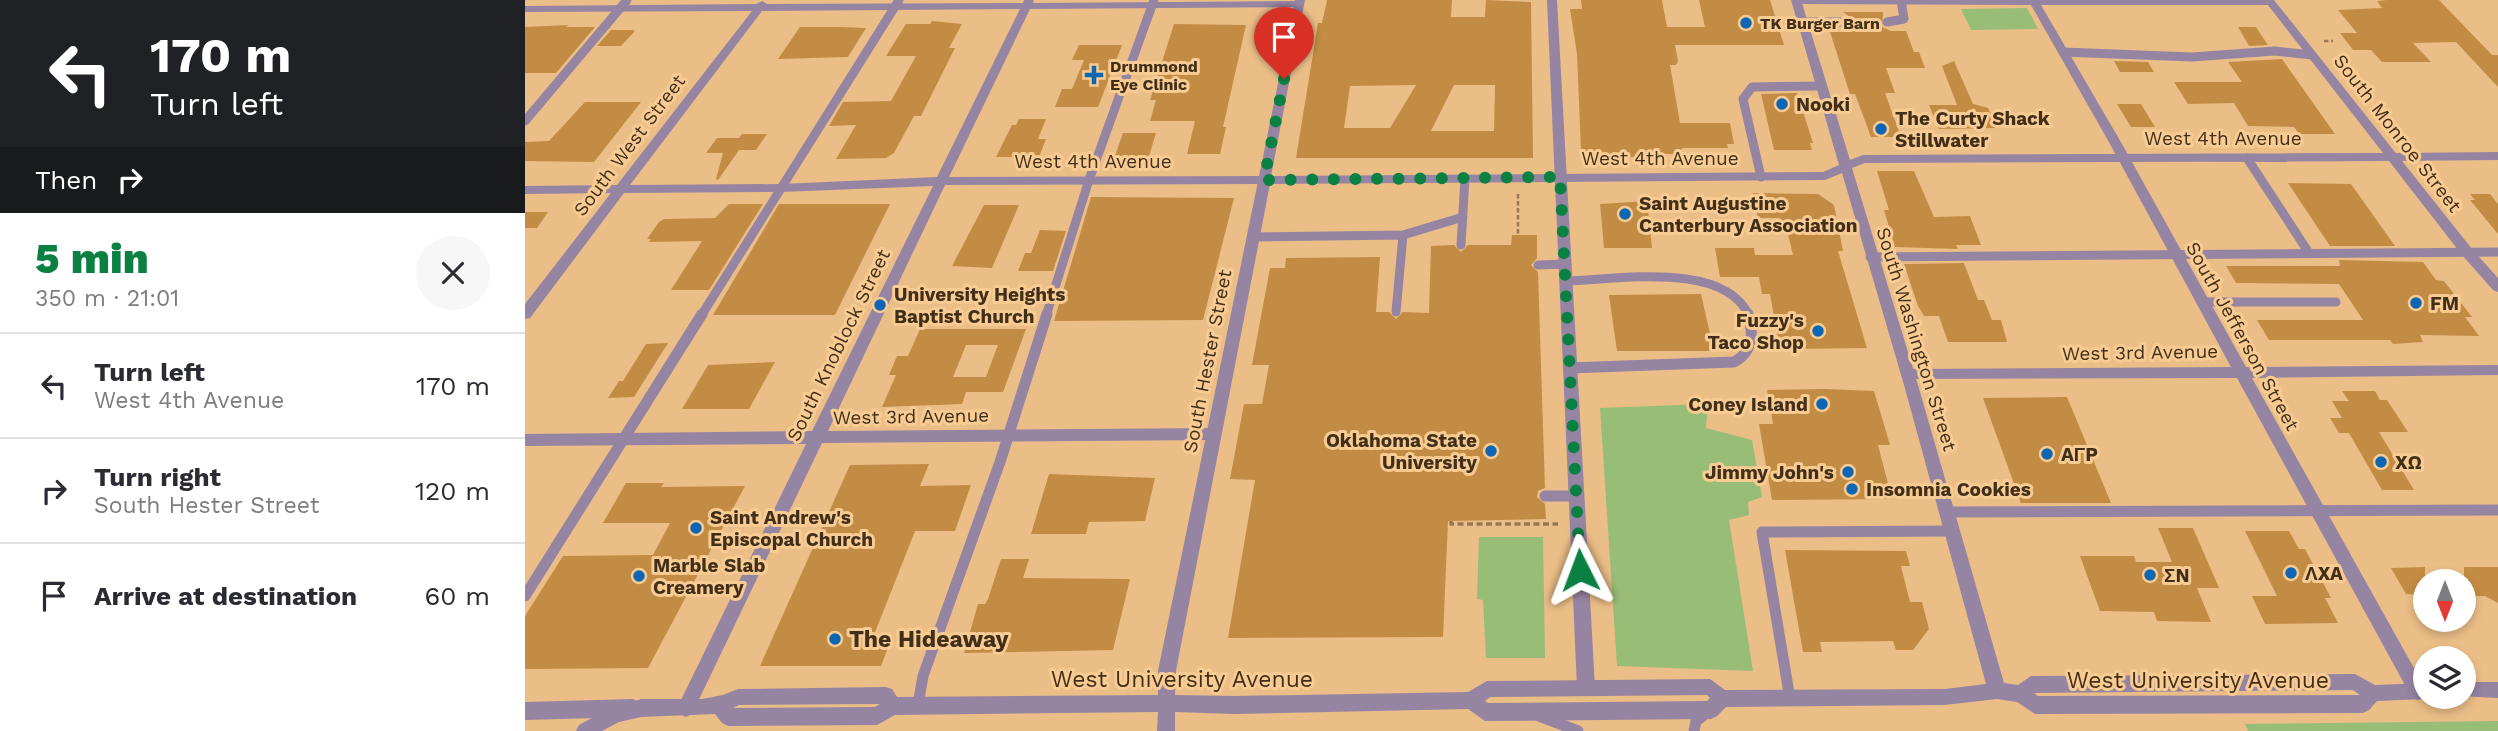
<!DOCTYPE html>
<html lang="en">
<head>
<meta charset="utf-8">
<style>
  body { margin:0; font-family:"Work Sans",sans-serif; background:#f7f7f7; color:#2b2b33; height:100vh; display:flex; flex-direction:column; font-size:26px; white-space:nowrap }
  * { box-sizing:border-box; margin:0 }
  p { font-size:23px; color:#7c7c81 }
  .icon { flex:none; width:38px; height:38px; fill:none; stroke:currentColor; stroke-width:2; stroke-linecap:round; stroke-linejoin:round }
  .map { position:relative; flex:1; overflow:hidden }
  .details { display:flex; flex-direction:column; background:#fff; width:525px }
  .details>* { flex:none }
  .banner { background:#202124; color:#fff; overflow:hidden }
  .needle { width:46px; rotate:180deg }
  .tools { position:absolute; left:1888px; top:569px; display:grid; gap:14px }
  .tools a { display:grid; place-items:center; width:63px; height:63px; border-radius:50%; background:#fff; box-shadow:0 4px 10px #0003; font-size:35px }
  .pin { position:absolute; display:grid; place-items:center; width:60px; height:60px; color:#fff; margin:-72px -30px; border-radius:50% 50% 50% 0; rotate:-45deg; box-shadow:0 0 7px #0007 }
  .pin .icon { rotate:45deg }
  .me { position:absolute; width:77px; margin:-38px; rotate:357deg; stroke-linejoin:round; filter:drop-shadow(0 0 5px #0008) }
  .turn { display:flex; align-items:center; gap:24px; height:147px; padding:0 35px; font-size:32px }
  .turn .icon { width:91px; height:91px; stroke-width:2.5 }
  .turn b { display:block; font-size:49px; line-height:60px }
  .then { display:flex; align-items:center; height:66px; padding:0 35px; background:#0003; gap:14px; font-size:26px }
  .round { display:grid; place-items:center; flex:none; width:74px; height:74px; border-radius:37px; background:#f7f7f7 }
  .overview { display:flex; align-items:center; justify-content:space-between; height:119px; padding:0 35px }
  h1 { font-size:42px; font-weight:800; line-height:52px; color:#0b8043 }
  ul { padding:0; list-style:none }
  li { display:flex; align-items:center; gap:21px; height:105px; padding:0 35px; border-top:2px solid #e1e1e2 }
  li div { flex:1 }
  li b { display:block; font-size:26px }
  li em { font-style:normal }
  main { display:flex; flex:1; min-height:0 }
  .map>svg:first-child { display:block }
  .green { fill:#97bd77 }
  .building { fill:#c28c44; fill-rule:evenodd }
  .lines { fill:none; stroke-linecap:round; stroke-linejoin:round }
  .path-far1 { stroke:#987851; stroke-width:2.5; stroke-dasharray:4.5 2.5; stroke-linecap:butt }
  .path { stroke:#987851; stroke-width:3.5; stroke-dasharray:6 3.5; stroke-linecap:butt }
  .service-far1 { stroke:#9684a3; stroke-width:9 }
  .service { stroke:#9684a3; stroke-width:11 }
  .minor { fill:#9684a3; fill-rule:evenodd }
  .tertiary { fill:#9684a3; fill-rule:evenodd }
  .route { stroke:#0b8043; stroke-width:12; stroke-dasharray:0 21.6 }
  .poi-dot { fill:#0c66b3; stroke:#f8cb93; stroke-width:2.5 }
  .labels { text-anchor:middle; stroke-width:6; stroke-linejoin:round; paint-order:stroke }
  .far-poi-label { font-size:16px; font-weight:bold; fill:#412f19; stroke:#f8cb93; text-anchor:start }
  .poi-label { font-size:19px; font-weight:bold; fill:#412f19; stroke:#f8cb93; text-anchor:start }
  .street-label { font-size:19px; fill:#412f19; stroke:#f8cb93 }
  .near-poi-label { font-size:23px; font-weight:bold; fill:#412f19; stroke:#f8cb93; text-anchor:start }
  .near-street-label { font-size:23px; fill:#412f19; stroke:#f8cb93 }
</style>
</head>
<body>
<main>
<section class="details">
<div class="banner">
<div class="turn"><svg class="icon" aria-label="left" viewBox="0 0 24 24"><path d="M17 20v-9H6M10 6l-5 5 5 5"/></svg><div><b>170 m</b>Turn left</div></div>
<div class="then">Then<svg class="icon" aria-label="right" viewBox="0 0 24 24"><path d="M7 20v-9h11M14 6l5 5-5 5"/></svg></div>
</div>
<div class="overview"><div><h1>5 min</h1><p>350 m · 21:01</p></div><a class="round"><svg class="icon" aria-label="close" viewBox="0 0 24 24"><path d="M6 6l12 12M18 6L6 18"/></svg></a></div>
<ul>
<li><svg class="icon" aria-label="left" viewBox="0 0 24 24"><path d="M17 20v-9H6M10 6l-5 5 5 5"/></svg><div><b>Turn left</b><p>West 4th Avenue</p></div><em>170 m</em></li>
<li><svg class="icon" aria-label="right" viewBox="0 0 24 24"><path d="M7 20v-9h11M14 6l5 5-5 5"/></svg><div><b>Turn right</b><p>South Hester Street</p></div><em>120 m</em></li>
<li><svg class="icon" aria-label="arrive" viewBox="0 0 24 24"><path d="M6 21V4h12l-3 4 3 4H6"/></svg><div><b>Arrive at destination</b></div><em>60 m</em></li>
</ul>
</section>
<div class="map">
<svg width="1973" height="731" viewBox="0 0 1973 731">
  <rect width="100%" height="100%" fill="#ebbe87"/>
  <path class="green" d="M1502,8L1513,29L1446,30L1436,9Z
    M1183,404L1181,428L1227,440L1237,497L1223,502L1224,515L1204,520L1228,671L1092,666L1075,408Z
    M954,537H1018L1020,658H961L958,600L952,599Z
    M1973,721V731H1723L1720,724Z"/>
  <path class="building" d="M802,0H927L926,17H960L961,0L1006,2L1008,158H771L793,23H797ZM891,85L865,128H819L825,86ZM929,85H970L969,131H906Z
    M1056,0H1137L1142,27H1180L1174,0H1245L1259,45H1150L1153,61L1151,65H1145L1155,123H1205L1209,144H1202L1203,148H1158L1151,154H1124V157L1068,158L1056,150L1052,54L1045,9H1057Z
    M1862,0H1914L1967,55H1973V87L1931,42L1888,43L1906,62H1857L1846,50H1828L1815,33H1832L1813,10L1857,8L1852,1Z
    M1318,12H1358L1357,27L1366,31H1381L1389,52H1394L1400,68H1361L1370,93H1360L1376,137H1346L1330,94H1325L1305,32H1325L1328,19Z
    M407,21L437,24L424,48H430L396,116H389L369,153L361,158L311,159L331,125L304,126L318,102L366,101L391,56H361L381,24H405Z
    M649,24L721,25L698,127H701L695,154H662L670,121H625L631,100H625Z
    M44,25L41,27H70L31,73H0V27Z
    M275,27H314L341,28L323,57L253,59Z
    M1713,27H1731L1743,45L1724,46Z
    M86,30H108L110,31L96,46H72Z
    M554,45H597L573,107H530L537,89H547L559,60H547Z
    M1757,59L1810,134H1774L1769,127L1723,126L1709,103L1663,104L1649,82H1717L1703,62Z
    M1429,61L1448,104L1463,108L1473,128L1414,129L1404,105H1432L1417,66Z
    M1589,61L1623,62L1629,72H1595Z
    M1272,93L1288,143H1285L1287,150H1249L1236,94Z
    M60,102H116L69,162L0,161V142L24,141Z
    M1592,104H1616L1630,127H1606Z
    M494,119H521L513,139H521L514,157H471L487,125H491Z
    M598,133H631L624,156H590Z
    M217,134H242L231,150H214L193,180L191,179L198,153H181L192,138H214Z
    M1352,171H1389L1409,217L1445,216L1456,245H1431L1433,249L1370,247L1359,210H1364Z
    M1763,183L1826,184L1870,246H1805Z
    M1228,193L1293,194L1309,205L1318,251H1313L1342,348L1270,349L1267,338H1253L1245,294H1237L1234,277H1195L1190,248H1229L1230,255H1268L1260,222L1254,218H1233Z
    M1945,194H1965L1973,204V234L1945,200H1950Z
    M566,197L709,198L678,320L529,321Z
    M1122,201L1127,248H1079L1075,204Z
    M204,204H238L184,290H146L177,241L124,242L126,239H122L134,222L139,219L190,218Z
    M254,204H365L310,315H188Z
    M459,205H494L467,268L427,266Z
    M0,212H23L12,228H0Z
    M515,230L541,231L528,271H493L500,253H506Z
    M987,235H1012V258L1006,265L1013,272L1020,488L1013,491L1012,497L1020,504L1021,519L923,521L918,637L703,638L730,480L705,479L719,404H737L744,365H727L745,268H760L761,258L855,257L851,312H864L871,319L878,312L904,313L906,246L929,245L936,252L943,245H986Z
    M1814,260L1898,262L1911,280L1919,281L1947,317H1940L1954,336L1895,335L1898,342L1868,344L1865,340H1744L1732,320H1838L1814,284L1711,283L1701,266H1815Z
    M1439,263L1453,300H1459L1467,320H1476L1482,342H1423L1414,316H1399L1393,306L1379,264Z
    M1176,294L1189,351H1092L1084,295Z
    M395,329H501L478,392H441L437,404L357,407L371,375H364L372,356H383ZM441,345H473L461,377H428Z
    M143,343L109,397L83,398L94,381H98L121,344Z
    M250,362L224,409H157L183,365Z
    M1300,389L1349,391L1365,445H1353L1367,499L1247,500L1234,424H1248L1242,390Z
    M1817,391H1850L1855,400H1862L1883,432H1854L1889,490H1857L1824,433H1814L1805,418H1817L1807,401H1824Z
    M1542,397L1586,503H1496L1458,398Z
    M404,464L395,486L446,485L430,531H390L345,645H364L356,666H235L325,465Z
    M524,474L630,478L620,521L564,522L561,534H506Z
    M101,483H139L136,487L220,486L123,668L0,669V616L38,556L128,555L145,523H78Z
    M1633,528H1668L1694,588H1672L1686,622L1632,621L1629,612L1575,611L1555,556H1609L1611,562H1647Z
    M1720,531H1764L1774,549H1780L1806,598H1800L1813,623L1740,624L1727,596H1752Z
    M1260,550L1381,551L1385,566H1376L1385,602H1397L1404,629L1388,650H1371L1368,641L1295,642L1297,652H1278Z
    M476,559H504L498,578L605,579L588,650L439,653L453,604H460L463,599Z
    M1900,567V595L1881,594L1866,568Z
    M1939,567H1973V603L1960,596H1939Z"/>
  <g class="lines">
    <path class="path-far1" d="M1799,41H1808
      M993,194V235"/>
    <path class="path" d="M926,521V524H1033"/>
    <path class="service-far1" d="M1277,22H1322
      M1362,22L1379,19L1376,0
      M1538,52L1667,57L1750,51L1787,55
      M0,121L102,0
      M1722,158L1784,253
      M1236,177L1218,99L1227,87L1296,86
      M727,237L878,235L938,217
      M936,245L940,178
      M1345,257L1973,252
      M1013,265L1040,264
      M1040,281C1091,280 1200,260 1224,316
      M1676,302H1811
      M871,312L878,235
      M176,316L374,0
      M521,316L564,180L629,0"/>
    <path class="service" d="M1044,368L1209,362C1228,352 1229,333 1223,314
      M1020,496H1051
      M1422,512L1973,510
      M0,596L177,314
      M1265,699L1237,532L1427,531
      M393,705L398,676L475,462L522,314
      M1014,716L1053,731
      M1169,731L1171,721L1183,712"/>
    <path class="minor" d="M499,0H509L508,3L774,1L779,4L774,7L505,9L424,177L739,176L745,180L739,184L420,185L303,431L689,428L694,430L696,434L694,438L689,440L297,443L167,714L161,717L155,714L152,708L155,702L281,444L0,446V434L287,431L408,186L256,192L99,193L5,318L0,319V304L86,193L0,194V186L92,185L227,11L0,12V6L231,4L237,1L242,4L498,3ZM495,9L412,177L256,184L105,185L237,11Z
      M1022,0H1032L1070,688L1067,694L1061,696L1055,694L1052,688Z
      M1267,0H1749V4L1745,5H1516L1597,144L1721,367L1973,365V375L1727,378L1899,686V698L1893,700L1887,698L1712,378L1378,379L1376,375L1378,371L1383,369L1706,367L1585,144L1506,5L1271,4L1267,3Z
      M1973,152V160L1867,161L1861,157L1867,153Z
      M108,699L114,702L117,708L114,714L108,717L0,720V702Z"/>
    <path class="tertiary" d="M770,0H780L746,176L1298,172L1314,165L1266,0H1276L1325,160L1338,155L1858,153L1739,0H1749L1947,249L1973,278V292L1968,290L1937,255L1864,161L1340,163L1327,168L1393,385L1479,683L1493,685L1506,676L1830,674L1850,685L1900,683V696L1906,697L1900,699L1852,701L1844,710L1838,713L1510,714L1492,702L1472,699L1420,705L1201,707L1192,716L1186,719L960,721L943,709L709,714L650,712V731H632L633,712L370,715L352,725L203,726L197,723L190,714L116,717L94,722L77,731H51L54,725L74,714L116,699H177L198,695L213,689L361,687L367,689L372,697L633,695V671ZM1317,173L1379,385L1461,684L1420,689L1200,690L1185,679L962,681L943,692L709,696L650,695L651,671L745,184L1300,180ZM1828,690L1835,695L1513,696L1509,693ZM1182,695L1185,698L1182,701L963,703L960,701L965,697ZM355,704L350,707L208,708L214,705Z
      M1939,682H1973V698L1934,696H1939Z"/>
  </g>
  <g class="lines">
    <path class="route" d="M759,79L739,180L1035,177L1055,570"/>
  </g>
  <g class="poi-dot">
    <circle cx="1221" cy="23" r="7"/>
    <path d="M565.5 64.5h7v7h7v7h-7v7h-7v-7h-7v-7h7z"/>
    <circle cx="1257" cy="104" r="7"/>
    <circle cx="1356" cy="129" r="7"/>
    <circle cx="1100" cy="214" r="7"/>
    <circle cx="1891" cy="303" r="7"/>
    <circle cx="355" cy="305" r="7"/>
    <circle cx="1293" cy="331" r="7"/>
    <circle cx="1297" cy="404" r="7"/>
    <circle cx="966" cy="451" r="7"/>
    <circle cx="1522" cy="454" r="7"/>
    <circle cx="1856" cy="462" r="7"/>
    <circle cx="1323" cy="472" r="7"/>
    <circle cx="1327" cy="489" r="7"/>
    <circle cx="171" cy="528" r="7"/>
    <circle cx="1766" cy="573" r="7"/>
    <circle cx="1625" cy="575" r="7"/>
    <circle cx="114" cy="576" r="7"/>
    <circle cx="310" cy="639" r="7"/>
  </g>
  <g class="labels">
    <g class="far-poi-label">
      <text x="1235" y="29">TK Burger Barn</text>
      <text x="585" y="72">Drummond<tspan x="585" dy="18">Eye Clinic</tspan></text>
    </g>
    <g class="poi-label">
      <text x="1271" y="111">Nooki</text>
      <text x="1370" y="125">The Curty Shack<tspan x="1370" dy="22">Stillwater</tspan></text>
      <text x="1114" y="210">Saint Augustine<tspan x="1114" dy="22">Canterbury Association</tspan></text>
      <text x="369" y="301">University Heights<tspan x="369" dy="22">Baptist Church</tspan></text>
      <text x="1905" y="310">FM</text>
      <text x="1279" y="327" text-anchor="end">Fuzzy's<tspan x="1279" dy="22">Taco Shop</tspan></text>
      <text x="1283" y="411" text-anchor="end">Coney Island</text>
      <text x="952" y="447" text-anchor="end">Oklahoma State<tspan x="952" dy="22">University</tspan></text>
      <text x="1536" y="461">AΓP</text>
      <text x="1870" y="469">XΩ</text>
      <text x="1309" y="479" text-anchor="end">Jimmy John's</text>
      <text x="1341" y="496">Insomnia Cookies</text>
      <text x="185" y="524">Saint Andrew's<tspan x="185" dy="22">Episcopal Church</tspan></text>
      <text x="128" y="572">Marble Slab<tspan x="128" dy="22">Creamery</tspan></text>
      <text x="1780" y="580">ΛXA</text>
      <text x="1639" y="582">ΣN</text>
    </g>
    <g class="street-label">
      <text transform="translate(1873 133) rotate(52)" y="7">South Monroe Street</text>
      <text x="1698" y="145">West 4th Avenue</text>
      <text transform="translate(104 145) rotate(-53)" y="7">South West Street</text>
      <text x="1135" y="165">West 4th Avenue</text>
      <text x="568" y="168">West 4th Avenue</text>
      <text transform="translate(1718 336) rotate(61)" y="7">South Jefferson Street</text>
      <text transform="translate(1392 339) rotate(73)" y="7">South Washington Street</text>
      <text transform="translate(313 345) rotate(-64)" y="7">South Knoblock Street</text>
      <text transform="translate(1615 352) rotate(-1)" y="7">West 3rd Avenue</text>
      <text transform="translate(682 361) rotate(-79)" y="7">South Hester Street</text>
      <text transform="translate(386 416) rotate(-1)" y="7">West 3rd Avenue</text>
    </g>
    <g class="near-poi-label">
      <text x="324" y="647">The Hideaway</text>
    </g>
    <g class="near-street-label">
      <text x="657" y="687">West University Avenue</text>
      <text x="1673" y="688">West University Avenue</text>
    </g>
  </g>
</svg>
<div class="tools">
<a><svg class="needle" viewBox="-14 -14 28 28"><path d="M0-13l5 13h-10z" fill="#e53935"/><path d="M0 13l5-13h-10z" fill="#7c7c81"/></svg></a>
<a><svg class="icon" aria-label="layers" viewBox="0 0 24 24"><path d="M12 4l9 5-9 5-9-5zM3 14l9 5 9-5"/></svg></a>
</div>
<div class="pin" style="left:759px;top:79px;background:#d93025"><svg class="icon" aria-label="arrive" viewBox="0 0 24 24"><path d="M6 21V4h12l-3 4 3 4H6"/></svg></div>
<svg class="me" style="left:1055px;top:570px" viewBox="-20 -20 40 40"><path d="M0-17L14 15 0 8-14 15z" fill="#0b8043" stroke="#fff" stroke-width="4"/></svg>
</div>
</main>
</body>
</html>
